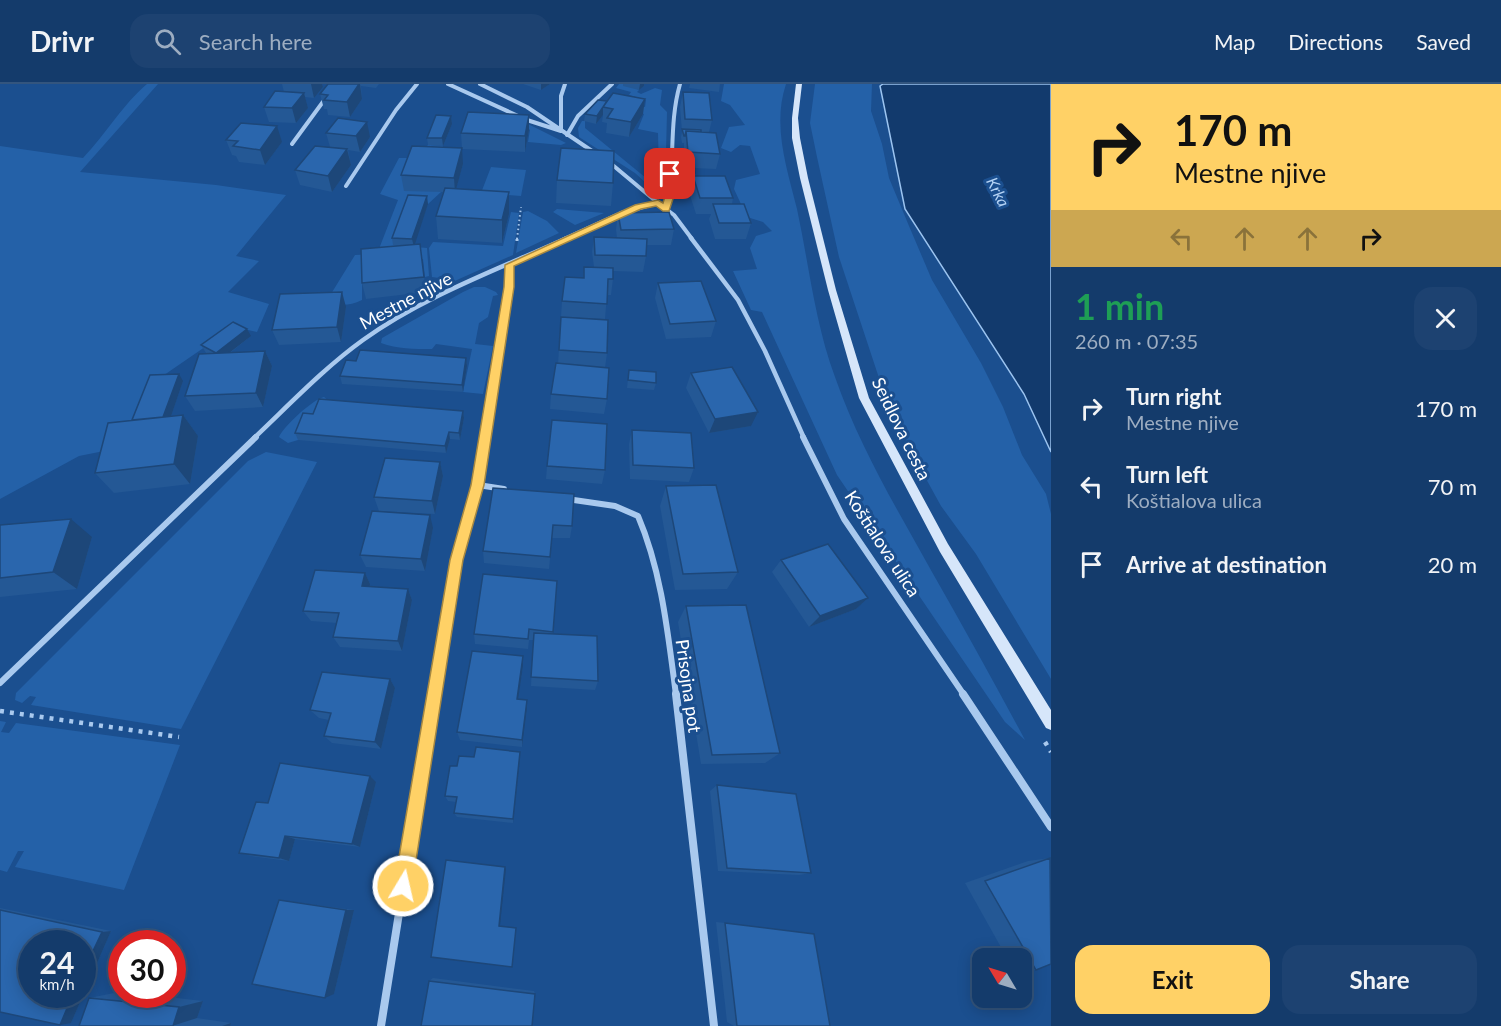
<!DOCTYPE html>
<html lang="en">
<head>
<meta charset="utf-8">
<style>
  body { margin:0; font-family:Lato,sans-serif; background:#1d4271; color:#f1f3f6; height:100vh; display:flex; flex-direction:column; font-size:22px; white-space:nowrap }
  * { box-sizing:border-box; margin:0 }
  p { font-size:20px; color:#9dadc1 }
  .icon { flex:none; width:33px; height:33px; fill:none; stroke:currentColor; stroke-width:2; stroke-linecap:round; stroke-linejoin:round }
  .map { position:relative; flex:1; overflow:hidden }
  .drawer { display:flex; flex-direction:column; background:#143b6b; width:450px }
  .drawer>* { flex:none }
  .hud { background:#ffd166; color:#111; overflow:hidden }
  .needle { width:39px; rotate:308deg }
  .fabs { position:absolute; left:972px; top:864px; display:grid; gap:12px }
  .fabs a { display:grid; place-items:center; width:60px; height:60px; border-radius:12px; background:#143b6b; box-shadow:0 3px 15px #0003,0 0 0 2px #33557e; font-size:30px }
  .speed { position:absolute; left:18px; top:846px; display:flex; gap:12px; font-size:30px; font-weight:700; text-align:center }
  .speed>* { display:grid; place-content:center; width:78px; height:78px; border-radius:50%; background:#143b6b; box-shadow:0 3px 15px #0003,0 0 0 2px #33557e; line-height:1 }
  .speed small { font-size:15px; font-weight:400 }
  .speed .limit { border:9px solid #d22; background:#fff; color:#111 }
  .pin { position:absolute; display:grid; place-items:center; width:51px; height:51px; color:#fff; margin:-26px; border-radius:12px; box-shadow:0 3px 9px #0006 }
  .me { position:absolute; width:66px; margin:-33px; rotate:9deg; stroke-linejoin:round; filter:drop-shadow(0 0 4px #0008) }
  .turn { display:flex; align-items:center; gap:21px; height:126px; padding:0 24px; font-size:27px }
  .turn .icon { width:78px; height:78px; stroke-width:2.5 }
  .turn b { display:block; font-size:42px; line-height:51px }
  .lanes { display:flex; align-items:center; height:57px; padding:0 24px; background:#0003; justify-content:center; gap:30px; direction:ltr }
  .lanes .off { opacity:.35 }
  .round { display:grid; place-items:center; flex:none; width:63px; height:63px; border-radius:18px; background:#1d4271 }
  .summary { display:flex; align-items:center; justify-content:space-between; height:102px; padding:0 24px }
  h1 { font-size:36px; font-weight:700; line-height:45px; color:#1e9e55 }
  .button { display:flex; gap:12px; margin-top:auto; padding:12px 24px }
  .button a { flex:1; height:69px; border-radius:18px; background:#ffd166; color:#111; font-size:24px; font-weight:700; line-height:69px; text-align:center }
  .button a+a { background:#1d4271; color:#f1f3f6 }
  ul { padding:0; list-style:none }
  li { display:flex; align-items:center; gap:18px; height:78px; padding:0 24px }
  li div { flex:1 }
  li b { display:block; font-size:22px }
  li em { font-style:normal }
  header { display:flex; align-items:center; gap:36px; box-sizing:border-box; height:84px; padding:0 30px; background:#143b6b; border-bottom:2px solid #33557e }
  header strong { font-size:28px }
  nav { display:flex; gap:33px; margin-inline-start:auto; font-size:21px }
  .search { width:420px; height:54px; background:#1d4271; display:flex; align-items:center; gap:15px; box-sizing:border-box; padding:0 21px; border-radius:18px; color:#9dadc1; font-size:22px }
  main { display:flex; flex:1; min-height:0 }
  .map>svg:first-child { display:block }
  .green { fill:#2461a8 }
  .water { fill:#123a6d; stroke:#9cc4f0; stroke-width:1.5 }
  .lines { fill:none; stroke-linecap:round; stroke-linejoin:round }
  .path-far2 { stroke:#a9c9ee; stroke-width:2; stroke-dasharray:1.5 3; stroke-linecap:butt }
  .path-far1 { stroke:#a9c9ee; stroke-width:3; stroke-dasharray:2 4; stroke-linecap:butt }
  .path { stroke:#a9c9ee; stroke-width:4.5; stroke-dasharray:4 6; stroke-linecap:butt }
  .street-far3 { stroke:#a9c9ee; stroke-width:4 }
  .street-far2 { stroke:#a9c9ee; stroke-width:4.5 }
  .street-far1 { stroke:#a9c9ee; stroke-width:6 }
  .street { stroke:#a9c9ee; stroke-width:8 }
  .secondary { fill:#d6e6fa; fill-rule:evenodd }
  .wall { fill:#245895 }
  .shaded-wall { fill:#1d4779 }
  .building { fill:#2a66ad; stroke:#1d4779; stroke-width:1.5 }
  .route { fill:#ffd166; stroke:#a68842; stroke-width:1.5 }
  .labels { text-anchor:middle; stroke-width:6; stroke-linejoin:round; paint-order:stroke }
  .far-water-label { font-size:16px; font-style:italic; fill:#b5d3f5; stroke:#1b4f8f }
  .street-label { font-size:18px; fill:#fff; stroke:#1b4f8f }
</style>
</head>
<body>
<header>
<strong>Drivr</strong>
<div class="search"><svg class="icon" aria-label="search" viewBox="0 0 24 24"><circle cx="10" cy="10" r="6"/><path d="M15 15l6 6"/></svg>Search here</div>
<nav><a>Map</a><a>Directions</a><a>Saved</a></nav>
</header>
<main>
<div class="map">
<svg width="1051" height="942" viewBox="0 0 1051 942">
  <rect width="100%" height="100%" fill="#1b4f8f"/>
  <path class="green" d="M147,0H158L80,88L216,101L286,111L236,172L259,177L228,208L269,220L257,248L234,243L151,300L124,363L79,372L0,415V62L83,74C105,51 124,19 147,0Z
    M619,0H626L639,6L637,8L641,10L655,4L662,6L660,21L667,28L665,107L655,97L659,91L658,49L638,45L644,30L636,28L640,22L645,23L646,16L629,11L631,8L616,4Z
    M724,0H786C772,42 787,84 797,125C809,181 815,239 835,293C859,362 897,425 932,488C964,544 995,600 1025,656L1005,638L837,391L762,228L751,226L733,187L757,185L750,164L756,152L772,147L763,138L747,133L734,105L736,96L760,90L750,62L740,61L731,68L721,64L729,43L745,41L730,21L721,17Z
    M815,0H872L871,27L882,60L889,94L909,142L932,196L981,279L1003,323L1022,371L1046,410L1051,430V595L976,470L941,422L908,362L879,294L839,173L817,73L810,39Z
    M516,34L566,59L561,61L528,58L530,46Z
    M582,37H585V44L646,94L658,110L635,89L579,53L578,44Z
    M428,61L443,62L439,79L441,108L428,120L409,119L394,161L427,164L429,192L425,193L423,175L362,181V216C349,222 340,222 326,218L355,171L377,170L398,116L380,110L399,74H416Z
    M491,83L526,86L521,112L481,109Z
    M557,125L604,129L575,141L553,128Z
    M528,127L547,137L559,149L516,169L523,128Z
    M511,128L519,129L513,171L439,204V194L432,193L429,164L433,158L503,162Z
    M474,203H485L496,208L498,211L493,212L488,233L479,239L475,260L493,262L483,310L463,308L472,265L436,260L432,265C414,265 397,265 381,259L382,254L463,208Z
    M324,313L330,318L306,337L298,356L288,359L279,353C283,343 313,315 324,313Z
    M266,368L317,378L181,645L31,621L36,613L30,612L22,619L15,616L16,609L248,377Z
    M0,637L6,638L1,648L9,649L16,639L180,661L124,806L15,783L24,767H18L7,788L0,786Z"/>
  <path class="water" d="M883,0H1051V368L1024,310L905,125L880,2Z"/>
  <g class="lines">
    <path class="path-far2" d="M517,155L521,123"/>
    <path class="path-far1" d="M517,157V154"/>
    <path class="path" d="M0,627L179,653
      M1045,658L1051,668"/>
    <path class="street-far3" d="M448,0L527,36L561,47V12L565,0
      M480,0L527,23L595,69
      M567,51L578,32L612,0
      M292,60L336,0
      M346,102L396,26L417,0
      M658,119L674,131L692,155
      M666,126C676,84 668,42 680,0
      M564,155L621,129L658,119L609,78"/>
    <path class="street-far2" d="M691,154L738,216L765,267L804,354
      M254,354C289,321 324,284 363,256C424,212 499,185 567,154
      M485,354L509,203V181"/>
    <path class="street-far1" d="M803,353L844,435L964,611
      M478,401L504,405
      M567,415L615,422L638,432C662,488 668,551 676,611
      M0,599L256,353
      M434,611L456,476L478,401L486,353"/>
    <path class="street" d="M676,610L714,942
      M963,610L1051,743
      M381,942L434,610"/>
    <path class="secondary" d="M796,0H802L798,34L800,54L808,94L836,206L869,314L948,460L1051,626V646L1046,644L940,468L859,314L828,206L800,94L792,54V34Z"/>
  </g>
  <path class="wall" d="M282,0H322L323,3L314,14L305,13L308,24L296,39L269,38L264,23L284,8Z
    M328,0H379L376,4L361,2L362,15L350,33L328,31L327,25H324L320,10Z
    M523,0H550L541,6Z
    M623,0H644V2L639,6L623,2Z
    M690,0H720L719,8L689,4Z
    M683,8L712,36L709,48L720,70L716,85L694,84V92L733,114L732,120L751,139L746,155H715L709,135L711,130H696L689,108L692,97L677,96L676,84L678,76H684V59H682L681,53L682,48L680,23Z
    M598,16L643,30L629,53L606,49L607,39L602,38L603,31L596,40L584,37L585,30Z
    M529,31V46L525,68L462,65L461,49Z
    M451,32L452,40L443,62L428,61L427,54Z
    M326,49L370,53L360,68L348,66L351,81L332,108L300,101L295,86L330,63Z
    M226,56L282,58L265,81L239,78L236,72L232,71Z
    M463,80L456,104L509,130L502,159L438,155L436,132L443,108L404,107L401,91Z
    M557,96L613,99L611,122L556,119Z
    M428,120L414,160H420L426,208L366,215L362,199L399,162L393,161L392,154Z
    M618,129L674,145L671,161H646V172L643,188L613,187V195L611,211H607L605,235L561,233L562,217L583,194L584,183H594L592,168L594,153L617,154L616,145Z
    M658,199L716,237L711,253L666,255L655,214Z
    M346,223L341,258L279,261L272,246Z
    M561,233L607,269L605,284L607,315L604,330L550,325L551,310L558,280Z
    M251,252L230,269L265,267L272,282L263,323L195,327L185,312L207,270L206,269L201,261Z
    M466,274L467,282L463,308L342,300L340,292L356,277Z
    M629,286L656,299L654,306L627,304Z
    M691,289L751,342L709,349L686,304Z
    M183,297L171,332L183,331L198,352L190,400L114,409L95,389Z
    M463,327L464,334L460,356L450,355L446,369L298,356L295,349L313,330Z
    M632,346L694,384L689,398L630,395L629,360Z
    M440,378L443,392L435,430L379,427L374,413Z
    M547,382L605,386L602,400L546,395Z
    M666,402L738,488L727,505L675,506L660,422Z
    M493,404L572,442L570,454H552L549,485L484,479L483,467Z
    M0,441L92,453L77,505L0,513Z
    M433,444L425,487L366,483L360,471Z
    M781,476L868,514L856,525L809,543L772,488Z
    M365,489L370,500V502L408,505L412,516L402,567L340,563L333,553L337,539L311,537L303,527Z
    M557,497L553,550L598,597L595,606L531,602L533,556H529L528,565L475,560L474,550Z
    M686,522L780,669L765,679L701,680L678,538Z
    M523,582L518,615L527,624L522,663L460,656L457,648Z
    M390,595L395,604L381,665L332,659L324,652L329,636L319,634L310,626Z
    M520,668V674L513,739L457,733L454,729L456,718L448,717L445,712L457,682L474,673Z
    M376,698L360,763L295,755L289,777L251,772L239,769L268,719Z
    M717,701L811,789L799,791L718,787L710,707Z
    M1050,774L1036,886L1022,884V874H1007L965,799L1028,777Z
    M279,816L354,826L334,910Z
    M0,824L111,847L71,939L0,928Z
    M716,838L725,839L830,942H734L727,938Z
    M433,894L534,907L535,910L429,897Z
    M119,908H122V910H142L203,917L197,934L231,939L230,942H79L89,914Z"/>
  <path class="shaded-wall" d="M311,0H322L323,3L314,14Z
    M355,0H360L362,15L350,33L347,18Z
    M541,0H550L541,6Z
    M640,0H644V2L639,6Z
    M304,9L308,24L296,39L292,24Z
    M645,15L643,30L629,53L631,38Z
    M603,23V31L596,40L597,32Z
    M529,31V46L525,68V52Z
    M451,32L452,40L443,62L442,54Z
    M367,38L370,53L360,68L356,52Z
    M277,42L282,58L265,81L260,66Z
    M462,64L463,80L455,109L454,94Z
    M347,65L351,81L332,108L328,92Z
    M509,108V130L502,159V136Z
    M427,112L428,120L414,163L412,155Z
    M342,208L346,223L341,258L337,243Z
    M247,245L251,252L220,276L216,269Z
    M265,267L272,282L263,323L256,309Z
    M466,274L467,282L463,308L462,301Z
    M179,290L183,297L167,344L162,337Z
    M463,327L464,334L460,356L459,349Z
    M758,328L751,342L709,349L715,335Z
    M183,331L198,352L190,400L174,380Z
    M449,348L450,355L446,369L445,362Z
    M440,378L443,392L435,430L432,417Z
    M430,431L433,444L425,487L421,475Z
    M71,435L92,453L77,505L53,488Z
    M365,489L370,500L368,513L362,502Z
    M408,505L412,516L402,567L398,557Z
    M868,514L856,525L809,543L820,532Z
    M523,572V582L517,623V615Z
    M390,595L395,604L381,665L375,658Z
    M527,616V624L522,663V656Z
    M520,668V674L513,739V735Z
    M370,692L376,698L360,763L352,760Z
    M285,752L295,755L289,777L279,774Z
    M505,783L506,785L500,841L499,842Z
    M346,826H354L334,910L325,914Z
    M111,847L71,939L60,941L73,910H82V890L102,848Z
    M203,917L197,934L172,942L179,923Z
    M231,939L230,942H222Z"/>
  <path class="building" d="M328,0H359L347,18L324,16L328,11L320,10Z
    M275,7L304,9L292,24L264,23Z
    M683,8L709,9L712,36L685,35Z
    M613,9L645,15L631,38L607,34L613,25L603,23Z
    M598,16L607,17L597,32L585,30Z
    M468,28L529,31L525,52L461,49Z
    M436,31L451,32L442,54H427Z
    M338,34L367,38L356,52L326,49Z
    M241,39L277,42L260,66L233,62L238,57L226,56Z
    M682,45L701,46V48L686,47L685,52H684Z
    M686,47L716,49L720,70L688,68Z
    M315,62L347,65L328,92L295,86Z
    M412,62L462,64L454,94L401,91Z
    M561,64L614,67L613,99L557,96Z
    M678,76L694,77L695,89L679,88Z
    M693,92H725L733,114H700Z
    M445,104L509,108L502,136L436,132Z
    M408,111L427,112L412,155L392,154Z
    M713,120H744L751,139H719Z
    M669,128L674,145L621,146L618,129Z
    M594,153L647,155L646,172L595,171Z
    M420,160L424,193L362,199L361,165Z
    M584,183L613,184V195H608L607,220L562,217L565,193L584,194Z
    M701,197L716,237L670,240L658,199Z
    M342,208L337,243L272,246L280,210Z
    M561,233L608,236L607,269L559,266Z
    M233,238L247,245L216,269L201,261Z
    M360,266L466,274L462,301L340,292L346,276L356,277Z
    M265,267L256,309L185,312L199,270Z
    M556,279L609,284L607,315L551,310Z
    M732,283L758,328L715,335L691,289Z
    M629,286L656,288V299L628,296Z
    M179,290L163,333L132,336L150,291Z
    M319,315L463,327L459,349L449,348L445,362L295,349L303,329L313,330Z
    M183,331L174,380L95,389L108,339Z
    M552,336L607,340L605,386L547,382Z
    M632,346L691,349L694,384L633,381Z
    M385,374L440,378L432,417L374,413Z
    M716,401L738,488L683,490L666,402Z
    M493,404L574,410L572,442L553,441L550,473L483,467Z
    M372,427L430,431L421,475L360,471Z
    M71,435L53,488L0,494V441Z
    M828,460L868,514L820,532L781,476Z
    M315,486L365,489L362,502L408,505L398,557L333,553L339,529L303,527Z
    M483,490L557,497L553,548L529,545L528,555L474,550Z
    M746,521L780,669L712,671L686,522Z
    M534,549L597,552L598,597L531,593Z
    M472,567L523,572L517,615L527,616L522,656L457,648Z
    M322,588L390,595L375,658L324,652L331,629L310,626Z
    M476,663L520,668L513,735L454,729L457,713L445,712L450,682H457L459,672L474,673Z
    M280,679L370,692L352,760L285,752L279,774L239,769L256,718L268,719Z
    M717,701L796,710L811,789L727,784Z
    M1050,774L1051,880L1036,886L985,797Z
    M446,776L505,783L499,842L516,844L512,883L431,873Z
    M279,816L346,826L325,914L252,900Z
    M0,826L102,848L82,890V860H32V910H73L60,941L0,928Z
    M725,839L814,850L830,942H737Z
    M429,897L535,910L532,942H421Z
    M89,914L179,923L173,942H79Z"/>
  <path class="route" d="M670,87L674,90L675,109L669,127H663L656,122L641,125L514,182V203L484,401L463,476L412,802L410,809L403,811L397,809L394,802L450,476L471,401L504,203L505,181L635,121L658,116L663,119L666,109V90Z"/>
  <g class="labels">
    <g class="far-water-label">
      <text transform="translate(998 108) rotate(63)" y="6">Krka</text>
    </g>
    <g class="street-label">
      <text transform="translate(406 217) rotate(-28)" y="6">Mestne njive</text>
      <text transform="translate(901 345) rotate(64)" y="6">Seidlova cesta</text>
      <text transform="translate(882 460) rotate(57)" y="6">Koštialova ulica</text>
      <text transform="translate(688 602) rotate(82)" y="6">Prisojna pot</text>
    </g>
  </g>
</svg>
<div class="fabs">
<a><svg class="needle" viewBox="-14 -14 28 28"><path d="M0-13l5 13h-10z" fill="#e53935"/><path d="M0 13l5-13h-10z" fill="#9dadc1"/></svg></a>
</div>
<div class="speed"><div>24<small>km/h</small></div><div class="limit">30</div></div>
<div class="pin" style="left:670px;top:90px;background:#d93025"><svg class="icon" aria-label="arrive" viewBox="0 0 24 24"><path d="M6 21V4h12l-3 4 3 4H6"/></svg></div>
<svg class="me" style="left:403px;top:802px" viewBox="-20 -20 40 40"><circle r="17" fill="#ffd166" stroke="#fff" stroke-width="3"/><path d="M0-11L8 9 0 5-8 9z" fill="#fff"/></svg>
</div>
<section class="drawer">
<div class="hud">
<div class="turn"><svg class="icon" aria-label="right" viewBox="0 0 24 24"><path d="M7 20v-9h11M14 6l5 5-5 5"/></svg><div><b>170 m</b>Mestne njive</div></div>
<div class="lanes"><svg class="icon off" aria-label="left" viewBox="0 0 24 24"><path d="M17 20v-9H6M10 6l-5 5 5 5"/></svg><svg class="icon off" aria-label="ahead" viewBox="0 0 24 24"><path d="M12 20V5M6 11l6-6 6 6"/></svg><svg class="icon off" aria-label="ahead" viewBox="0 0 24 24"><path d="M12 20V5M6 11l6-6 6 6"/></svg><svg class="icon" aria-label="right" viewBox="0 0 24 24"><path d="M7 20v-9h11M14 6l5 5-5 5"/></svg></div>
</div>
<div class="summary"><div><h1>1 min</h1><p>260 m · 07:35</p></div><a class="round"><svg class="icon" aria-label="close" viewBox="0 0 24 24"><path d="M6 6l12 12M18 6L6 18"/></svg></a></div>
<ul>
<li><svg class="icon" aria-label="right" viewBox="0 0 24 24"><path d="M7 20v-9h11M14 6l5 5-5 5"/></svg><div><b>Turn right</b><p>Mestne njive</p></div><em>170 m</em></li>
<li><svg class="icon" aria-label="left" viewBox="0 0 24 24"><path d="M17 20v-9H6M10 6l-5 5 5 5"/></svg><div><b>Turn left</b><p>Koštialova ulica</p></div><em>70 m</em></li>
<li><svg class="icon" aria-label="arrive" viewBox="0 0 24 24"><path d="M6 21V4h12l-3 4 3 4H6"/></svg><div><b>Arrive at destination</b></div><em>20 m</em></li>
</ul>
<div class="button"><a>Exit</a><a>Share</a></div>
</section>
</main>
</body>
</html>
